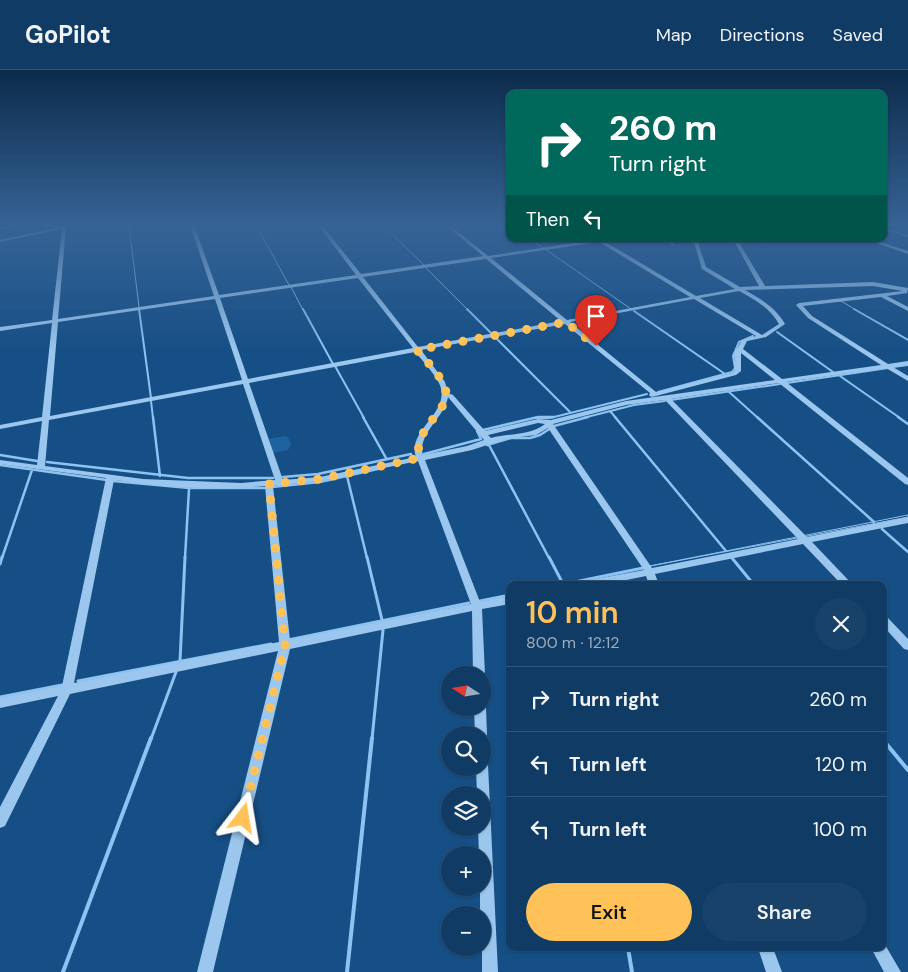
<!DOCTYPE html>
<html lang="en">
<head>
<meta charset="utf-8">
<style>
  body { margin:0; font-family:"DM Sans",sans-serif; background:#19426a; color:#f1f3f6; height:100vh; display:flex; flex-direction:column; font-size:19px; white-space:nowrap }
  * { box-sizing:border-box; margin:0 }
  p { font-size:16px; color:#9cadbf }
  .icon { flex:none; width:28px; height:28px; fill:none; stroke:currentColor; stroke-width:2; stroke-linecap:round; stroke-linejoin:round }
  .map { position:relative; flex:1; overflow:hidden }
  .side { position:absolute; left:506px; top:511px; width:381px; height:370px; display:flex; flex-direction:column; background:#103b64; border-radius:10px; box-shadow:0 1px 4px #0004,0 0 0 1px #305578 }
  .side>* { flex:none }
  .hud { position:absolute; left:506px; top:20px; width:381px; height:152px; border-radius:10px; box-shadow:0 1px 4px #0004,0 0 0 1px #305578; background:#00695c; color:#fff; overflow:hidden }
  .needle { width:32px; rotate:282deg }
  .fabs { position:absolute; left:441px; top:596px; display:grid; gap:10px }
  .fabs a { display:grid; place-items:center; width:50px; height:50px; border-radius:50%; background:#103b64; box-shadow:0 1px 4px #0004,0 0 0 1px #305578; font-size:25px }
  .pin { position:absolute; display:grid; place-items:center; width:42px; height:42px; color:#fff; margin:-51px -21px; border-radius:50% 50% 50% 0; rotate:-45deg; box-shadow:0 0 5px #0007 }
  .pin .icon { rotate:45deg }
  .me { position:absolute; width:55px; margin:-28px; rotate:14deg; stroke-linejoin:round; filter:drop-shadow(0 0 4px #0008) }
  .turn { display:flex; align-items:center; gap:18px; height:105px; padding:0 20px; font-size:22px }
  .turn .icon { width:65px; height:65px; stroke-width:2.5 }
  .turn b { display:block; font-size:35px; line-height:42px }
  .then { display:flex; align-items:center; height:48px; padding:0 20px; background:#0003; gap:10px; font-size:19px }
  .round { display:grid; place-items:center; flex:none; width:52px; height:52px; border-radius:26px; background:#19426a }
  .head { display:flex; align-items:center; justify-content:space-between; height:85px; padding:0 20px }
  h1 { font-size:30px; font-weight:600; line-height:38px; color:#ffc258 }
  .primary-button { display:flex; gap:10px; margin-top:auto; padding:10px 20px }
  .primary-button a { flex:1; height:58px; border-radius:30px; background:#ffc258; color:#111; font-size:20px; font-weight:600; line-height:58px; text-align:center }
  .primary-button a+a { background:#19426a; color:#f1f3f6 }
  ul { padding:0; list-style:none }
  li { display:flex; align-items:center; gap:15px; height:65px; padding:0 20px; border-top:1px solid #305578 }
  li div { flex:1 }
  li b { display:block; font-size:19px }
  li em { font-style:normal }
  header { display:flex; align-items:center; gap:30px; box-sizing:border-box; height:70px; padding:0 25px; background:#103b64; border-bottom:1px solid #305578 }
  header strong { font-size:24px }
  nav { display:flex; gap:28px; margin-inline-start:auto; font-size:18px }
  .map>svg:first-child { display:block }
  .green { fill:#1e62a0 }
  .water { fill:#0e3963; stroke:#8dc3f1 }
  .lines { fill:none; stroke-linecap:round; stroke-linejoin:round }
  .stream-far4 { stroke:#8dc3f1; stroke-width:1 }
  .stream-far3 { stroke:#8dc3f1; stroke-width:2 }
  .stream-far2 { stroke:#8dc3f1; stroke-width:2.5 }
  .stream-far1 { stroke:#8dc3f1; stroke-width:3 }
  .stream { stroke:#8dc3f1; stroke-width:4 }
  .minor { fill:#9bc7ee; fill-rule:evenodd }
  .route { stroke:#ffc258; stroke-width:9; stroke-dasharray:0 16.2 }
</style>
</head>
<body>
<header>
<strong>GoPilot</strong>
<nav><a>Map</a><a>Directions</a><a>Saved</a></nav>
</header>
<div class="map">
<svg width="908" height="902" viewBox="0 0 908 902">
  <rect width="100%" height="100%" fill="#164f86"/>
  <path class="green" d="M285,366L288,367L291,374L288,380L272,383L268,369Z"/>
  <path class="water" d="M908,445V447L650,496Z"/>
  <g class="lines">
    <path class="stream-far4" d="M129,155L139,237
      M256,155L289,215
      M383,155L424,195
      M884,159L908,166
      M530,169L543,178
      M663,169L674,175
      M545,179L631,239
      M425,197L468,240
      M291,217L303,240
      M841,231L856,240"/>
    <path class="stream-far3" d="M139,239L151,328
      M303,239L333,294
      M467,239L493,265
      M854,239L908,270
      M634,241L725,304
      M777,262L833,302
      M495,267L571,343
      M335,296L364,348
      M893,297L908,295
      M840,306L900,348
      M787,313L888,298
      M728,321L758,348
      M658,322L732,302L735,298L733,286L739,272L753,266
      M671,330L780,314
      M151,331L153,348
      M610,341L616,348
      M533,348H550L647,324
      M583,348L634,335L665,331"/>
    <path class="stream-far2" d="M153,347L160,406
      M363,347L386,388
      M538,347H554
      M615,347L726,481
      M757,347L874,452
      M898,347L908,354
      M483,360L538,347
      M487,375L511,368H530L540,365L554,356L588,347
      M489,375L549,488
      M424,384L481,369L477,361
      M0,385L37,391
      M47,392L188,408H273
      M0,395L107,410
      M347,406L367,488
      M283,407L318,404L411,384
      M113,411L189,418H265
      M272,417L320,412L382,398
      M882,459L908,482
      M2,488L32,400
      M185,488L189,419"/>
    <path class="stream-far1" d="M367,487L382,550
      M549,487L563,514
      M732,488L754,515
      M0,494L2,487
      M560,515L643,498
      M480,531L510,525
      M288,570L469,533
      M180,591L185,487
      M78,611L271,574
      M0,627L62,615
      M151,669L176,602
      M372,669L383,560"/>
    <path class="stream" d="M884,671L908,700
      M628,878L632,902
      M63,902L151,668
      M347,902L372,668"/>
    <path class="minor" d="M13,155H23L0,160V158Z
      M77,155L66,158L58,249L214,226L190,155H194L219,225L356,205L318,155H322L361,204L483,186L445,155H450L488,186L599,169H613L604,171L696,226L735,219L702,199L693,169H697L706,197L740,217L759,216L733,169H737L765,216L873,212L908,218L907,223L887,226L908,237V241L881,227L803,236L812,246L888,294L908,291V295L893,297L908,306V311L886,298L786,312L908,408V415L905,414L779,313L671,329L807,467L908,447V453L812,472L853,515H842L803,474L655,504L659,515H649L646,506L602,515H580L582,513L585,511L644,500L548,358L536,365L505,369L472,380L425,390L480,532L510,526V534L482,539L485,605L482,608V605H473L472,541L290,579L213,902H197L278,581L70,624L5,756L0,758V737L58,626L0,638V628L62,616L106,408L0,394V390L37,395L42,351L0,359V355L42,347L52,253L0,261V257L52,250L62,159L0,172V170L64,156ZM599,172L690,227L567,250L491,188ZM486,189L561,251L418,277L363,207ZM358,208L413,278L248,309L220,228ZM873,216L903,221L799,233L796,235L808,248L881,295L782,309L743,279L747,271L766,267L785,254C776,238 761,229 745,220ZM739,221C754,229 770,238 779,254L762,265L700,228ZM215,229L242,310L50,346L58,252ZM694,229L756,266L742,270L734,284L735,300L732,303L656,322L570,252ZM565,254L650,323L649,325L650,326L652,327L736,305L741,301V283L775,310L626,331L551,350L538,349L485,361L453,325L448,323L445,312L421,280ZM415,282C423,291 433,302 439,313C453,342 406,360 416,387L320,407L283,410L249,313ZM243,314L275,410L241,413L143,409L45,396L49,350ZM448,327L484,370L467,376L423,385C417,364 445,347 448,327ZM665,330L798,469L652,498L553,354L626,335ZM538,353L545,354C530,366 509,363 491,368L488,365ZM418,391L471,534L290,570L273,416L320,411ZM114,410C161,416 217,421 265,416L279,572L74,613Z
      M865,169H871L908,181V184Z
      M884,547L888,548L908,569V580L904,579L884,557Z
      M482,634L486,638L487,665L485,669L482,670V665H475L474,638H482Z
      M482,689L486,691L488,695L498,902H482V845H480V818H482V785H479L478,758H482V725H477L476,698H482Z
      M884,873L901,902H884L871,878H884Z
      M758,878H773L782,902H766Z"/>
  </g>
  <linearGradient id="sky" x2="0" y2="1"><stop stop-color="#0c2b4a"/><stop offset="0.55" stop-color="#366395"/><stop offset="1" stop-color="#366395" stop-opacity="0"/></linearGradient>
  <rect width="908" height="281" fill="url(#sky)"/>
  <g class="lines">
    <path class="route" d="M243,748L285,576L269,414L320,409L419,388C413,355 453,341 445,318C440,304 426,291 417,280L566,252L596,276"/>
  </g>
</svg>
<div class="fabs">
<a><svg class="needle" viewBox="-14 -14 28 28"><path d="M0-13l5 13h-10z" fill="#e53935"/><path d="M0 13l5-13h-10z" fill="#9cadbf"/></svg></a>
<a><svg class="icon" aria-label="search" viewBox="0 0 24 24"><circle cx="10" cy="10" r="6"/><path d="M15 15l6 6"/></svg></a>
<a><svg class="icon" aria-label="layers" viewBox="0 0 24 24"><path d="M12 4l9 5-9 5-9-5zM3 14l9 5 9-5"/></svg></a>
<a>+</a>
<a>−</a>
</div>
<div class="pin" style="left:596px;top:276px;background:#d93025"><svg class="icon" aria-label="arrive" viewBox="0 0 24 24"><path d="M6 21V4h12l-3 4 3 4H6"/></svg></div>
<svg class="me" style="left:243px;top:748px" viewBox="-20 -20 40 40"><path d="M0-17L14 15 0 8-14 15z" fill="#ffc258" stroke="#fff" stroke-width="4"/></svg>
<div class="hud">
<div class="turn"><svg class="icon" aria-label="right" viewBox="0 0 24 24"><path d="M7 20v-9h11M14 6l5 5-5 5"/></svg><div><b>260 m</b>Turn right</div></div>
<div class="then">Then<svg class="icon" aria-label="left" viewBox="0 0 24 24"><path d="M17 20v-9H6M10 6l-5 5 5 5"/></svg></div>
</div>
<section class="side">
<div class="head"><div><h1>10 min</h1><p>800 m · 12:12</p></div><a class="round"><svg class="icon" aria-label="close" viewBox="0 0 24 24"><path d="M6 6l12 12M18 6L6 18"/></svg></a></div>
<ul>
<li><svg class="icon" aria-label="right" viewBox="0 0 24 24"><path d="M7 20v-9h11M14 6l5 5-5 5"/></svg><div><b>Turn right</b></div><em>260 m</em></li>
<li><svg class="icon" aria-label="left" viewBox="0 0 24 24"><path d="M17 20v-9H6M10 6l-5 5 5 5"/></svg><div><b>Turn left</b></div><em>120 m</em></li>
<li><svg class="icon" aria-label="left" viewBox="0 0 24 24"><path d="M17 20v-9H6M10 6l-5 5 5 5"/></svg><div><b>Turn left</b></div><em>100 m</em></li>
</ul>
<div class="primary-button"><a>Exit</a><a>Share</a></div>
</section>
</div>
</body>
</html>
